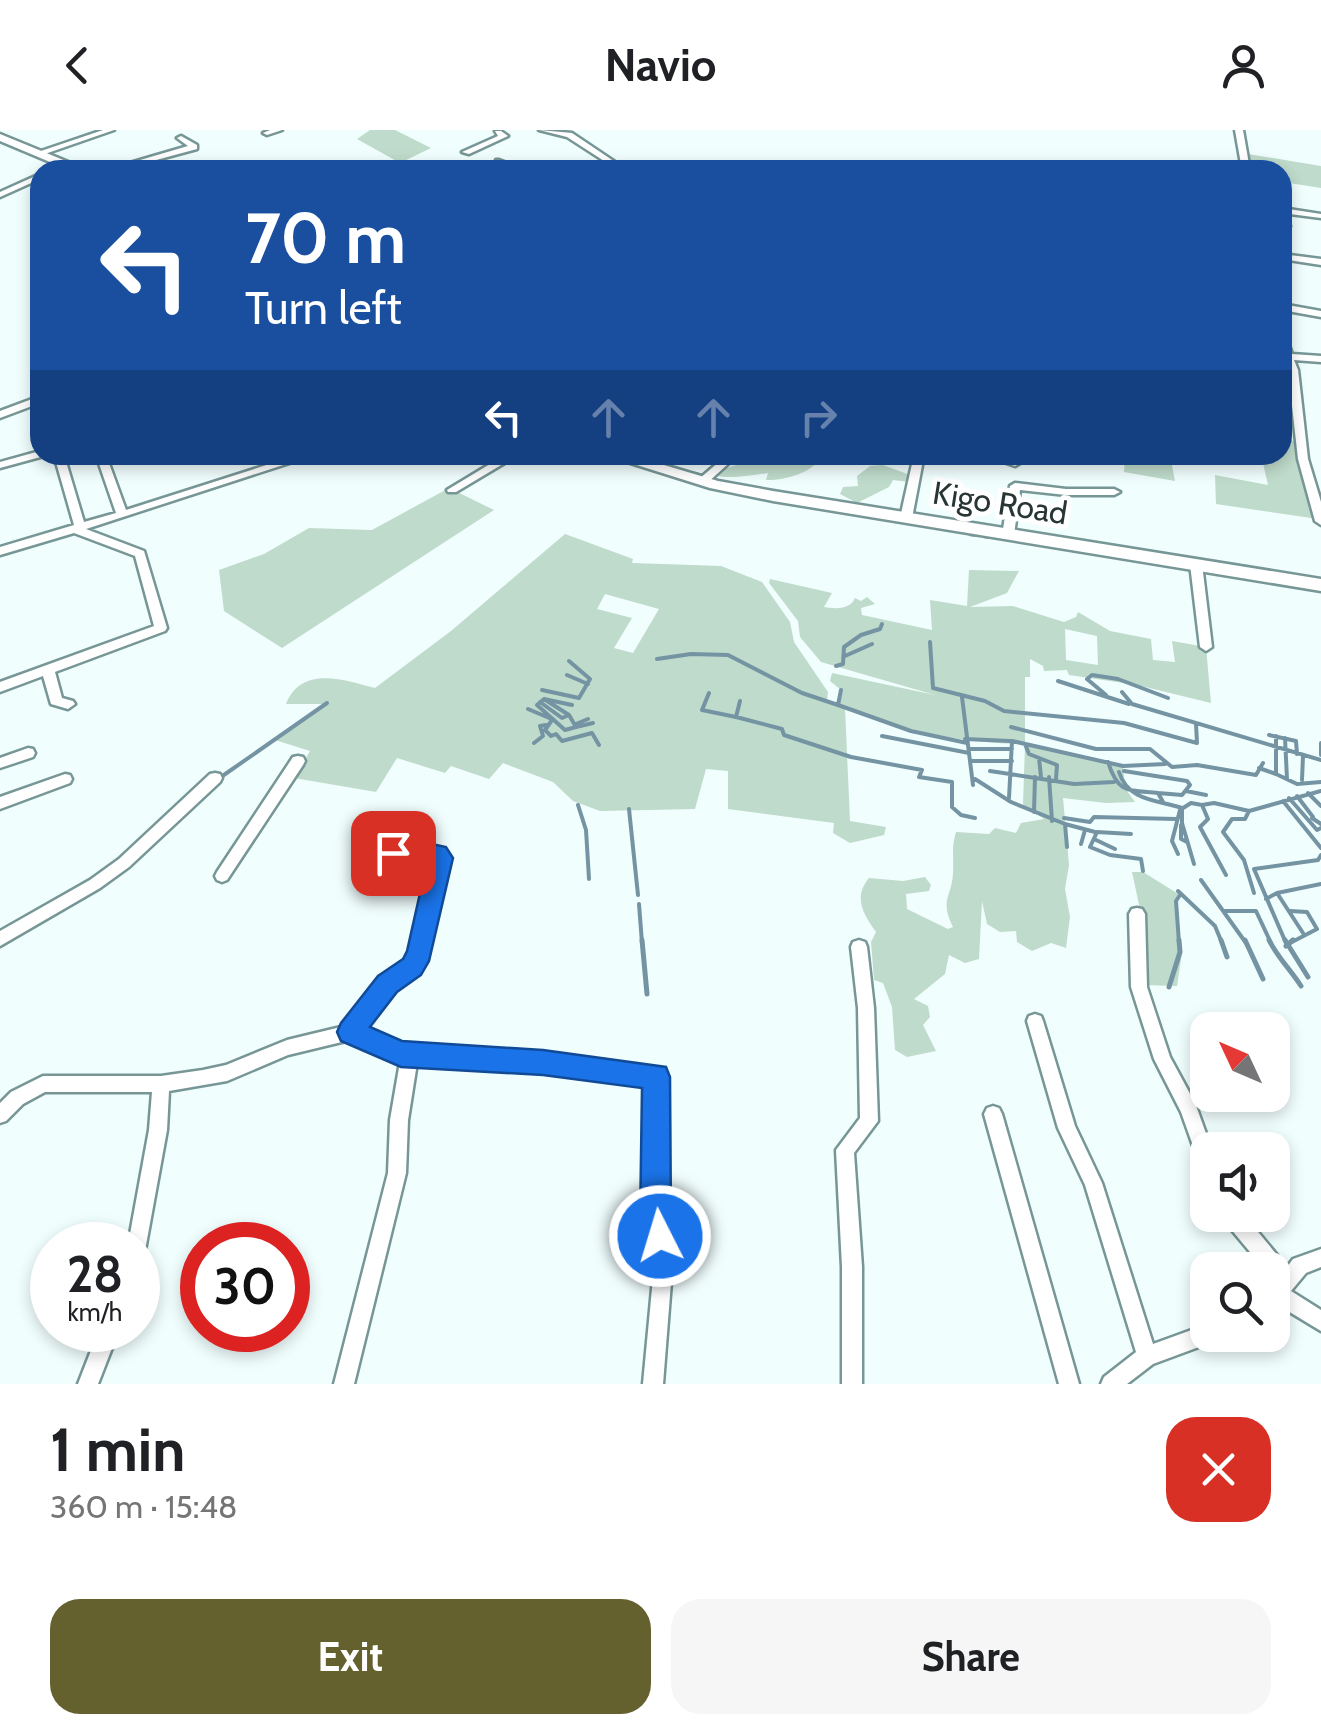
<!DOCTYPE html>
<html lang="en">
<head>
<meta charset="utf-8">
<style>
  body { margin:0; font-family:Cabin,sans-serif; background:#f6f6f6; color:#202124; height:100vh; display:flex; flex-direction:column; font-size:38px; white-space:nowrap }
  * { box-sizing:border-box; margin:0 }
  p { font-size:32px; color:#757577 }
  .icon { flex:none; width:55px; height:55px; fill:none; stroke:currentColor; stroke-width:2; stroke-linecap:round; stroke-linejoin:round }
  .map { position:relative; height:1254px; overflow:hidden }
  .side { display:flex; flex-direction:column; background:#fff; flex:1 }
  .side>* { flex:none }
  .guide { position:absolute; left:30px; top:30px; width:1262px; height:305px; border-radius:30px; box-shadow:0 5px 15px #0003; background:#1a4fa0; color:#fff; overflow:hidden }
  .needle { width:65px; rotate:314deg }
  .fabs { position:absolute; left:1190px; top:882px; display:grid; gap:20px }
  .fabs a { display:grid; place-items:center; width:100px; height:100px; border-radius:20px; background:#fff; box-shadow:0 5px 15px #0003; font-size:50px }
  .speed { position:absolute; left:30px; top:1092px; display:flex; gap:20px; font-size:50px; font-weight:700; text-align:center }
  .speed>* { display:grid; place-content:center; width:130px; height:130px; border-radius:50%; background:#fff; box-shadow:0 5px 15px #0003; line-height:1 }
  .speed small { font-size:25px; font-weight:400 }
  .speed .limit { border:15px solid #d22; background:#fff; color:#111 }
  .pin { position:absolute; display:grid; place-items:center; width:85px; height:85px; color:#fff; margin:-42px; border-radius:20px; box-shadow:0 5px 15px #0006 }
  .me { position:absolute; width:110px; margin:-55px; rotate:355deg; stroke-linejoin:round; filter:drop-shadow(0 0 8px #0008) }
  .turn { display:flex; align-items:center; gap:35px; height:210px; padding:0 50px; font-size:45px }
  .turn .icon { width:130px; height:130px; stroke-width:2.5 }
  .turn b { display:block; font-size:70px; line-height:85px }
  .lanes { display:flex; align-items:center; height:95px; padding:0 50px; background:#0003; justify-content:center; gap:50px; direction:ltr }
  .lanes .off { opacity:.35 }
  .round { display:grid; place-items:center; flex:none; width:105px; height:105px; border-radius:30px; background:#f6f6f6 }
  .summary { display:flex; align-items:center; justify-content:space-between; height:170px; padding:0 50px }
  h1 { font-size:60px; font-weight:800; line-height:75px }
  .primary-button { display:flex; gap:20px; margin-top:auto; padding:20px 50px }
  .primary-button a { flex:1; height:115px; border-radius:30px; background:#65612e; color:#fff; font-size:40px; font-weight:800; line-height:115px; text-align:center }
  .primary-button a+a { background:#f6f6f6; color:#202124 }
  header { display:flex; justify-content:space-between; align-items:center; height:130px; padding:0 50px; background:#fff; font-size:45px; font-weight:800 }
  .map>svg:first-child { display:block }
  .green { fill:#bfdbcb; fill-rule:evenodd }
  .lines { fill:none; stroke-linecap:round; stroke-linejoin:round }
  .stream-far2 { stroke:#7594a3; stroke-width:2.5 }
  .stream-far1 { stroke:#7594a3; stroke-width:4 }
  .stream { stroke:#7594a3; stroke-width:5 }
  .street-casing { stroke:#779696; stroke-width:5 }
  .secondary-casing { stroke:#779696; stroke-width:5 }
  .street { fill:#fff; fill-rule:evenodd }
  .secondary { fill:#fff; fill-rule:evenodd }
  .route { fill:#1a73e8; stroke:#114b97; stroke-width:2.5 }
  .labels { text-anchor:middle; stroke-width:10; stroke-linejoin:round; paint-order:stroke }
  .street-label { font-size:32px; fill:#283535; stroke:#fff }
</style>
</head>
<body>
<header><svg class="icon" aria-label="back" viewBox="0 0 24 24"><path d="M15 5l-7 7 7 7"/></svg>Navio<svg class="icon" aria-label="person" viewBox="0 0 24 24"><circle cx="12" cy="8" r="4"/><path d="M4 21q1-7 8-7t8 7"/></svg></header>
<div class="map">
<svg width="1321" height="1254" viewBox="0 0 1321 1254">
  <rect width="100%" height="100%" fill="#f1fefe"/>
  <path class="green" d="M370,0H395L431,18L400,33L357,9Z
    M1248,24L1321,36V58L1283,52L1282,40H1248Z
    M1283,308L1296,312L1318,389L1216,374L1215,345L1268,355L1262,329L1242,325H1282Z
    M792,325H817L819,329C813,343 781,351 766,350L768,343C755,345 730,349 718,346L720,340L756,329H791Z
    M1125,325H1170L1175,351L1124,342Z
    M883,335L910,345L909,352L893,350L889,357L857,373L840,364L843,357L858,356L857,346L870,336Z
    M449,358L494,380L282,518L224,481L219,440L264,424L309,398L372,400Z
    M565,404L633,429L632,433L721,436L762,452L790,492L794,512L828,562L827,570L837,575L841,560L830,551L832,543L935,565L821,532L800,507L798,491L769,453L770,449L832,463L824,477C835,479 850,480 855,468L861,471L867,467L875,474L861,478L862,485L932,500L930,470L967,476L969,440L1019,441L1007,463L970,477L1013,476L1064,492L1076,487L1078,482L1110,501L1151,509L1153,530L1175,532L1172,511L1206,517L1211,573L1137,555L1069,545L1067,540L1044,541L1043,536L1030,529V547H1025V614L1123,636L1125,658L1135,672L1106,673L1063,668L1069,735L1065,759L1070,787L1066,818L1051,813L1032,821L1017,812L1016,801L1000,802L987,794L982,771L979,829L965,833L949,825L945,844L914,869L928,876L930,887L923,895L936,921L907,927L895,920L892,877L883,853L874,850L871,812L876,802C863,784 853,767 869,748L903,751L925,747L931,755L929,761L906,764L907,779L948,799L953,797C939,769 952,767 953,743C954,727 951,718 956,702L989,704L995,698L1016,703L1021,693L1044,689L1023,675L1025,614C953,613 912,601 845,578L850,691L886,697L884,705L850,713L833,703L834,693L728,679V641L706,639L695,679L600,681L573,671L553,652L503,633L489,649L451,636L445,643L397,628L376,662L294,648L310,621L275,610L326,574H286C302,534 346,551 375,558L451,501ZM605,464L659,479L633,523L614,518L632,488L597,479ZM1065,499L1097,506L1098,535L1066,530Z
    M1132,742H1143L1180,765L1176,771L1182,823L1177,856L1142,855L1141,784Z"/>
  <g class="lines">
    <path class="stream-far2" d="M686,341L706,346
      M740,355L790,364
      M970,405L979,406
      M984,407L995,408"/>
    <path class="stream-far1" d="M930,512L933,558L985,571L1004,581L1124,593L1197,613L1196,594
      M845,526L872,514
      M657,529L691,524L728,525L802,563L838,575
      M836,536L843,534L844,517L861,505L880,499L882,494
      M567,545L588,554
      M1087,549L1092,545L1118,549L1168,568
      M1087,549L1106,565
      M1058,551L1129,574
      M542,560L579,568L590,549L569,531
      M841,560L838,575L911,601L967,613
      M1122,562L1132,574L1321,630
      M709,563L702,580L736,587
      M962,567L973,655
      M544,569L572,575
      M544,569L569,585L576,597L565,600L537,575Z
      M740,571L736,587L782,599L784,605L851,627L922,640L919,647L952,652V677L961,685L975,688
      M540,572L562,588L569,585
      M528,579L554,590
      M552,590L545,600L551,606L556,604L562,611L592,603L599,615
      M576,594L588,589
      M576,597L593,593
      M1011,597L1096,619H1150L1172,637L1197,635L1256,645L1263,633
      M1269,605L1296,611L1297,624
      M882,606L969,623
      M1285,608L1287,649
      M965,609L1010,611
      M534,613L543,606L540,596L546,595
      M1321,613V625
      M1025,614L1029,624L1057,635L1056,649
      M970,619H1012
      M1039,628L1041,647
      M972,631H1012
      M1108,632C1118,664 1128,660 1158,663L1163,672
      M1259,638L1276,644V606
      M990,641L1074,654L1114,652
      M1124,641L1187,651L1190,655L1182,665L1158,663
      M1119,642C1128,671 1157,670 1182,678V693L1194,734
      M1276,644L1297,654L1321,652
      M221,647L327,573
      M1049,647L1052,691
      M975,649L1011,672L1065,694
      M1302,650L1303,626
      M1186,661L1206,665
      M1308,663L1321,676
      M1297,666L1313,687
      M1009,668L1012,611L1123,636L1165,634
      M1289,668L1317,700L1321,698
      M1283,671L1321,718
      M578,675L586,700L589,749
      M1202,675L1214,673L1249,681
      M629,679L638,765
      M1034,682L1035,647
      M1064,688L1090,692L1094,687L1176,689
      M1312,688L1321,694
      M1181,695V709L1187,712
      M1131,704L1097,702L1090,717L1110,725L1141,729L1143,741
      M1094,709L1115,719
      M1081,714L1085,700
      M1067,717L1065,694L1095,702
      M1178,724L1172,711L1180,680L1191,673L1202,675L1208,689L1200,697L1226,745
      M1201,750L1246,813
      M1178,761L1215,796L1222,813
      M1254,763L1244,730L1223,702L1232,689H1245L1249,681L1321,661
      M1277,763L1321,754
      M1266,769L1277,763L1303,803
      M639,774L642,813
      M1223,781H1256L1271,813
      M1290,781L1307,782L1317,799L1290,813
      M1179,813L1176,771L1180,765
      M1286,813L1254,739L1318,730L1321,725"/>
    <path class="stream" d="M642,810L647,864
      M1221,810L1227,827
      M1245,810L1263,849
      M1269,810C1278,828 1290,839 1301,856
      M1285,810L1308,847
      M1286,816L1293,810
      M1169,857L1180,822L1179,810"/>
    <g class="street-casing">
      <path id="street" d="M103,0H114L42,25L35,23Z
        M270,0H282L267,5L263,3Z
        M539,0L572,3L627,40H618L567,7Z
        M1235,0H1243L1250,40H1242Z
        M495,1H501L508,6L469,24L462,22L498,6Z
        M181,6L197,15V19L119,40H106L188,16L177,8Z
        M499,30L520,38L521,40H511L496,34V30Z
        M304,34L312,40H286L287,38Z
        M40,44V49L0,67V62Z
        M1282,78L1321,84V88L1282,83Z
        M1282,93L1289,94L1290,96L1282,98Z
        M1282,124L1321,129V135L1282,129Z
        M1282,174L1321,181V187L1282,180Z
        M1282,206L1287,209L1292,224L1321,226V232L1294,230L1298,240L1308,329L1321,372V395L1315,391L1298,329L1288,240L1282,226Z
        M40,266V273L0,288V281Z
        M40,321V325L44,326L0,338V332Z
        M54,325H64L84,392L116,383L96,325H106L126,380L298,325H314L86,399L144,421L167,498L165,501L55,542L62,568L73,571L75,574L68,579L51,574L43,546L0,562V552L154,496L135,426L74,403L0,425V417L74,395Z
        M505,325H518L456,362H448L447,360Z
        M727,325H738L707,353H699V349Z
        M914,325H924L912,388L906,391L900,388Z
        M983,325H999L1020,333L1015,336Z
        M1015,353L1066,359H1114L1120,362L1114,365H1066L1020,360L1014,405L1008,409L1002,405L1010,356Z
        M1196,430L1202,434L1212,517L1206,521L1200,517L1190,434Z
        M28,618L33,619L35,623L33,627L0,638V628Z
        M298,626L303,627L305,631L303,635L227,750L222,752L217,750L215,746L217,742L293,627Z
        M215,643L220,644L222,648L220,652L129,737L100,758L0,816V801L90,750L119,729L210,644Z
        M65,644L70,645L72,649L70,653L0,679V667Z
        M418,714L442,719L447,728L426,829L424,834L394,859L362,899L402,916L543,924L662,941L665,947V1095L673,1127L663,1254H643L655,1127L647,1095V954L543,940L417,933L408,990L406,1043L354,1254H334L388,1043L390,990L400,932L350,910L288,925L227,951L169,961L167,1000L146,1115L144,1122L138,1124V1115H128L149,1000L152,962H45L23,974L6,991L0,993V973L11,962L43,946H161L203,940L226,935L287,910L345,896L382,849L411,825L433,728L418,726L368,732L363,730L361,726L363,722L368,720Z
        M1137,778L1142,779L1145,784L1147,857L1170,927L1195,973L1212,1020H1208V1044L1202,1041L1181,982L1154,929L1131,857L1129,784L1132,779Z
        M859,810L865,812L867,817L874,878L878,991L854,1023L862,1137V1254H842V1137L836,1020L860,988L858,878L851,817L853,812Z
        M1035,884L1041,886L1043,891L1075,996L1102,1053L1153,1214L1208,1194V1205H1217L1215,1211L1153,1234L1127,1254H1101L1104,1247L1136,1222L1085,1055L1058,998L1027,891L1029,886Z
        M993,976L999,978L1002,984L1079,1254H1059L984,984L987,978Z
        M1223,1085H1244L1287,1137L1293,1129L1321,1119V1137L1306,1143L1291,1161L1321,1180V1201L1278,1175L1272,1177V1140H1265L1225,1092Z
        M99,1200H119L98,1254H78Z"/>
    </g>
    <g class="secondary-casing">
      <path id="secondary" d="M0,4L83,38L85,40H69L0,11Z
        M605,325H630L718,351L773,361L1321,449V461L773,371L710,358Z"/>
    </g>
    <use href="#street" class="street"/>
    <use href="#secondary" class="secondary"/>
  </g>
  <path class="route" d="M418,711L446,717L453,728L429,831L421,845L397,862L370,897L402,911L543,920L666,937L670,947L671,1095L675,1106L670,1117L660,1121L649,1117L640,1095L642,958L543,945L401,937L341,911L337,902L341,893L378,846L403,829L407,821L427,732L384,730L381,723L384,716Z"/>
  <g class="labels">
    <g class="street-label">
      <text transform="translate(1000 373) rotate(9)" y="11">Kigo Road</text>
    </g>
  </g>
</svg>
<div class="fabs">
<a><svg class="needle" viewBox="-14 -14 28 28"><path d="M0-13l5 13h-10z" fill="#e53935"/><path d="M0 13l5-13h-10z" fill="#757577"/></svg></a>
<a><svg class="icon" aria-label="sound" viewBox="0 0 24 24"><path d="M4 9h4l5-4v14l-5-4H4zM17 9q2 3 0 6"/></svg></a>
<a><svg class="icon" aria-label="search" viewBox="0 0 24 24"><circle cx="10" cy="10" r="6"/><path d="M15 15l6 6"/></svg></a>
</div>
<div class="speed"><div>28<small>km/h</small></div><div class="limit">30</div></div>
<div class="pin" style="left:393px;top:723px;background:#d93025"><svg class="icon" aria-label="arrive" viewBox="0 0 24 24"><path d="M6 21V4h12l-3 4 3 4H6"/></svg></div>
<svg class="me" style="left:660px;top:1106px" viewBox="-20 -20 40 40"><circle r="17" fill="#1a73e8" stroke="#fff" stroke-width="3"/><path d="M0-11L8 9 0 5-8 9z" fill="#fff"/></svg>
<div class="guide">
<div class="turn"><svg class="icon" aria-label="left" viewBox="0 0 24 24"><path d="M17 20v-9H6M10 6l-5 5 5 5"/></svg><div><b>70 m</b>Turn left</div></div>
<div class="lanes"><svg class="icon" aria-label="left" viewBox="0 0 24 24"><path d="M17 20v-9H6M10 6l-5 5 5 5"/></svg><svg class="icon off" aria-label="ahead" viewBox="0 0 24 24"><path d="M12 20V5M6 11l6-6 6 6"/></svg><svg class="icon off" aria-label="ahead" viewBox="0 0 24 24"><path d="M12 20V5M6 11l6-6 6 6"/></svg><svg class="icon off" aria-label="right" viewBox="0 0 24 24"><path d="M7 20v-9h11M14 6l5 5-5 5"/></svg></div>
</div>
</div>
<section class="side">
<div class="summary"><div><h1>1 min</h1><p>360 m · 15:48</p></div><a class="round" style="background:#d93025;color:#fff"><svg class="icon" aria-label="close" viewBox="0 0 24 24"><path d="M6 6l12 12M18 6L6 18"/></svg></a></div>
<div class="primary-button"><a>Exit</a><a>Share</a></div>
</section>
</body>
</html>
